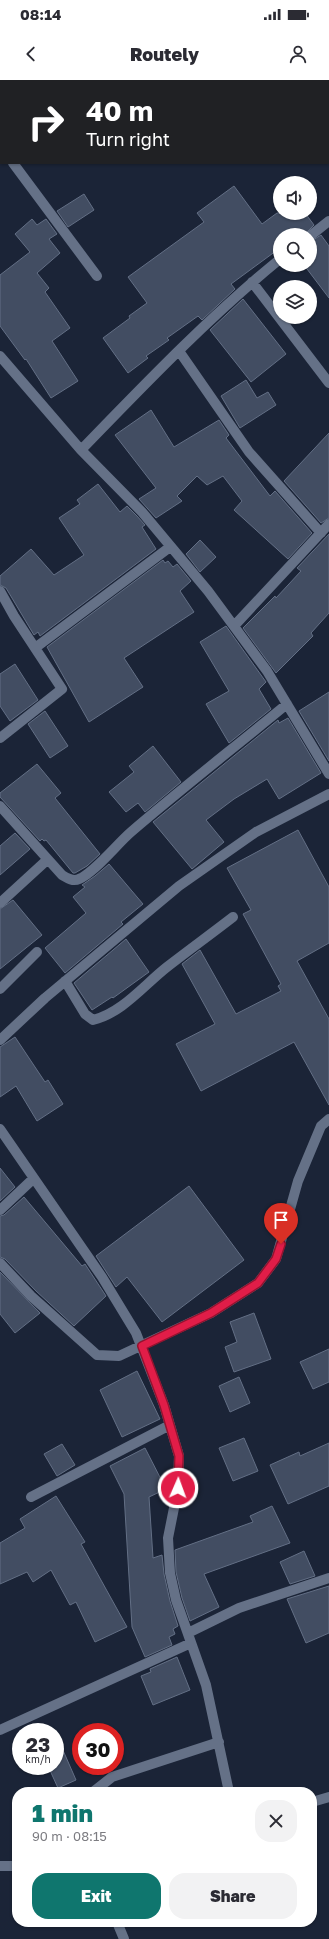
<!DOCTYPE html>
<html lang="en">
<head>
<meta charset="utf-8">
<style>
  body { margin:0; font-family:"Golos Text",sans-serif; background:#f2f2f3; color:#2b2b33; height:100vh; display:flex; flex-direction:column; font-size:15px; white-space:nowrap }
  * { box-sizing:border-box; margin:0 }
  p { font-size:13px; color:#7c7c81 }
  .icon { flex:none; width:22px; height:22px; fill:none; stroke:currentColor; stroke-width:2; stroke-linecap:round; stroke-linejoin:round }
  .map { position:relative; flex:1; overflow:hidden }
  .drawer { position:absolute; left:12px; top:1707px; width:305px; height:140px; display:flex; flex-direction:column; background:#fff; border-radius:16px; box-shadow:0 1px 3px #0004 }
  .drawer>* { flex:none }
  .top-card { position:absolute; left:0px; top:0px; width:329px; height:84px; box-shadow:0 1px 3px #0004; background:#202124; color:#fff; overflow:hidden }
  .buttons { position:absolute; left:273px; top:96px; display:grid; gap:8px }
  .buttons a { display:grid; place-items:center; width:44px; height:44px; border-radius:50%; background:#fff; box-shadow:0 1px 3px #0004; font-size:20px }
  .speed { position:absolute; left:12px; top:1643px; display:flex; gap:8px; font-size:20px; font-weight:700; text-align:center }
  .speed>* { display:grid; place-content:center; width:52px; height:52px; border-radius:50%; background:#fff; box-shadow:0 1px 3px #0004; line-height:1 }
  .speed small { font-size:10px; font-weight:400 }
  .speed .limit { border:6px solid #d22; background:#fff; color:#111 }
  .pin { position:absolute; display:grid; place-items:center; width:34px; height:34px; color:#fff; margin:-41px -17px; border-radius:50% 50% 50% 0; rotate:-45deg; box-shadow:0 0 4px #0007 }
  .pin .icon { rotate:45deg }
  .me { position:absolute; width:44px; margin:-22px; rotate:2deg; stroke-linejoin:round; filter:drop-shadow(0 0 3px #0008) }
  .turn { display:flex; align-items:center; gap:14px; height:84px; padding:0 20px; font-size:18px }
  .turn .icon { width:52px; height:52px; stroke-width:2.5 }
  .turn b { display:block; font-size:28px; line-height:34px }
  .round { display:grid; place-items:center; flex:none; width:42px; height:42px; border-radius:16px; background:#f2f2f3 }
  .overview { display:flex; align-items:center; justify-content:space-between; height:68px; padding:0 20px }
  h1 { font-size:24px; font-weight:800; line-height:30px; color:#0f766e }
  .cta { display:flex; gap:8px; margin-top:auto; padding:8px 20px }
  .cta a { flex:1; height:46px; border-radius:16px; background:#0f766e; color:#fff; font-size:16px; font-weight:800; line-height:46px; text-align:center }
  .cta a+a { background:#f2f2f3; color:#2b2b33 }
  .status { display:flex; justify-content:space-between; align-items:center; height:28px; padding:0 20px; background:#fff; direction:ltr }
  .status svg { height:11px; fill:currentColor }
  header { display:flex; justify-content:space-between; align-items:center; height:52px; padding:0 20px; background:#fff; font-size:18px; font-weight:800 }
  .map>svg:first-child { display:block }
  .building { fill:#424d62; stroke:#636f85 }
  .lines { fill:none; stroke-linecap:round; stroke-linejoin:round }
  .minor { stroke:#657187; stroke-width:10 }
  .route-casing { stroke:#92132f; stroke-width:10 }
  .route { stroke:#e11d48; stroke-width:7 }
</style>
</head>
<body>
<div class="status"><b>08:14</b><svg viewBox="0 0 49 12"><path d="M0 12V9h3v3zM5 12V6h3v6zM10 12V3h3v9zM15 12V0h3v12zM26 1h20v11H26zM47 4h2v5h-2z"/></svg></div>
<header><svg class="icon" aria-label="back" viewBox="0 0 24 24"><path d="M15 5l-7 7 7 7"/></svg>Routely<svg class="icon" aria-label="person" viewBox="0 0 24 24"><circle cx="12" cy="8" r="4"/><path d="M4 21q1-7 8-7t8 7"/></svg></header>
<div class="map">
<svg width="329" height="1859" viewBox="0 0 329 1859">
  <rect width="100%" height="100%" fill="#1b2437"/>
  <path class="building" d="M234,106L262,144L277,133H305L314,145L304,155H280V168L231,204L235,209L202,240L198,236L167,258L169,260L146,276L148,278L128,293L103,258L130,238L129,236L147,223L128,197L204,142L197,133Z
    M84,114L94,130L68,147L57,131Z
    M32,139L37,145L46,139L57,154L49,159L60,173L37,193L49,208L45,212L70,248L52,261L78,301L51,318L26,279L25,280L0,246V195L30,172L15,154Z
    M321,155L329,166V218L304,185H310V162Z
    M243,219L286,274L251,302L210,250Z
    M246,300L257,318L268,312L276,325L240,348L221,316Z
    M151,330L174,367L219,340L229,355L226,358L270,416L275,411L312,453L288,479L234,430L242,421L223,396L207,405L197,396L177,416L182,421L156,438L139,419L156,408L115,355Z
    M329,353V438L321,443L284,401Z
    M98,404L120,432L127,426L137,436L145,445L142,447L156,469L40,556L38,552L34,555L6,508L0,505V496L31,469L54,495L84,475L59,438L80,424L77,420Z
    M329,454V533L311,553L313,556L276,593L243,548L275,516L276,518L301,491L297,488Z
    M200,460L216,477L200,492L186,474Z
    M163,480L165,483L168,481L173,487L177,484L191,501L180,511L194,532L124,578L143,607L89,642L47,567Z
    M226,546L266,602L259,609L271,629L229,663L206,624L229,611L200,562Z
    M15,584L38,620L10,641L0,626V594Z
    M329,612V681L299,631Z
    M45,631L68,666L50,678L28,644Z
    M288,638L321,693L279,719L267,699L234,719L206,740L224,762L192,789L153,742L278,640L279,643Z
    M153,666L181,702L145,732L138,723L126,732L109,712L134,692L129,686Z
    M37,684L61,713L55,718L100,774L87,786L75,793H73L46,760L44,761L42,759L40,761L0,717V713Z
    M298,750L329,807V863L297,881L329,939V1025L294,962L201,1011L176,964L215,944L182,884L200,870L236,934L281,911L278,906L281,904L243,834L251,830L227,788Z
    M15,753L30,769L0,795V766Z
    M109,784L143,824L121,842L123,844L65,893L45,868L86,833L73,817L85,807L82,805L95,796Z
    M13,820L42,855L0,889V829Z
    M126,859L149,892L113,918L112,917L92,930L74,903Z
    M15,957L45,1002L48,1000L63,1024L37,1041L16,1006L0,1017V967Z
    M0,1088L15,1107L0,1121Z
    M189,1106L244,1180L162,1242L127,1197L116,1207L96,1176Z
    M24,1117L82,1186L85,1184L106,1216L74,1246L36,1211L5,1179L0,1177V1136L4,1135Z
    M0,1192L40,1233L15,1253L0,1234Z
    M254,1233L271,1279L234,1292L225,1267L237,1262L230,1242Z
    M329,1269V1302L313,1309L300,1282Z
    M137,1291L160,1339L122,1357L100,1310Z
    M239,1297L250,1323L230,1332L219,1306Z
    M244,1358L258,1391L233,1401L219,1368Z
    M329,1363V1406L288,1424L270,1385L299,1372L300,1376Z
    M62,1364L75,1385L57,1396L44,1374Z
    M145,1368L166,1409L149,1417L153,1478L162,1475L164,1494L170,1521L178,1546L173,1549L175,1554L169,1557L172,1565L145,1577L132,1547L124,1414L110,1386Z
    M56,1416L85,1462L81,1464L127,1547L95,1562L76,1522L70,1525L51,1490L33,1502L27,1492L0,1504V1463L25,1448L20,1439Z
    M272,1426L290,1463L204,1494L219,1527L190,1541L182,1518L176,1492L175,1470L253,1442L250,1436Z
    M304,1471L315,1496L290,1504L280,1482Z
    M329,1506V1553L306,1563L287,1519Z
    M177,1577L190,1610L153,1625L141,1596L151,1592L150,1589Z
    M55,1652L76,1700L58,1708L48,1686H55Z"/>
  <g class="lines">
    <path class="minor" d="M11,1L12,0
      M328,6L329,7
      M0,8H1
      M0,66L1,67
      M13,83L97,196
      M310,156L329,141
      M252,202L329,303
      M179,271L249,372L321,453
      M0,276L81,370L142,432L208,511L267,591L329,694
      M81,370C145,304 209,237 280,179
      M0,511L14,536L35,568
      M234,546L329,444
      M0,658L62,609L35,568L170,467
      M0,726L62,795C67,798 73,802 79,799C94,793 117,764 131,752C182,708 235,667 287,624
      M0,823L47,780
      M65,901L85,934L93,940C122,933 144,905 167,887C189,870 211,854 233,837
      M0,909L37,872
      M0,960L45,918L179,806L256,752L329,714
      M0,1049L102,1197L136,1253L164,1325L179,1376L178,1408L168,1458L170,1493L176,1520L206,1605L229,1712
      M0,1130L33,1099
      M0,1183L31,1216L97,1275L119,1276L211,1233L258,1203L276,1179L298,1101L321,1046L329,1039
      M31,1417L170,1345
      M188,1553L239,1528L329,1498
      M0,1650L191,1563
      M93,1712L112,1697L219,1662
      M312,1722L329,1717
      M0,1786H17
      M117,1842L124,1859"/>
  </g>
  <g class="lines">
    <g class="route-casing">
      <path id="route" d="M178,1408L179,1376L164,1325L142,1266L211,1233L258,1203L276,1179L281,1164"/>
    </g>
    <use href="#route" class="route"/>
  </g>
</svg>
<div class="buttons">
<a><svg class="icon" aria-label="sound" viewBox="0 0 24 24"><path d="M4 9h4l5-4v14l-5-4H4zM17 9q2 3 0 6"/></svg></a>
<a><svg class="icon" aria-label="search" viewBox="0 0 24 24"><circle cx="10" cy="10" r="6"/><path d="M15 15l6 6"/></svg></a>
<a><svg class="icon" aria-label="layers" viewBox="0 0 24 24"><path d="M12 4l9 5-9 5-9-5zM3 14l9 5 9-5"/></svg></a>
</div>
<div class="speed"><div>23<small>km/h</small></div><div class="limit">30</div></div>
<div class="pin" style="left:281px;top:1164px;background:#d93025"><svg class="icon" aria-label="arrive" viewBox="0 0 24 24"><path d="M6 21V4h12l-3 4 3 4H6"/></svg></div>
<svg class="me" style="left:178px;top:1408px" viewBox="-20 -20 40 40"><circle r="17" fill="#e11d48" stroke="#fff" stroke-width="3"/><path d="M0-11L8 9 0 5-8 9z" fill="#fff"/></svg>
<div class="top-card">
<div class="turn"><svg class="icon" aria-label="right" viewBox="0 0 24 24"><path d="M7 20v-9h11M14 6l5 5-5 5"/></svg><div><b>40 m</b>Turn right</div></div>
</div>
<section class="drawer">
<div class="overview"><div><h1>1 min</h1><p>90 m · 08:15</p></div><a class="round"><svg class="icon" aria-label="close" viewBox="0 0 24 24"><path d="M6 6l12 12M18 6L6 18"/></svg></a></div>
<div class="cta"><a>Exit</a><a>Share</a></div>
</section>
</div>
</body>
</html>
